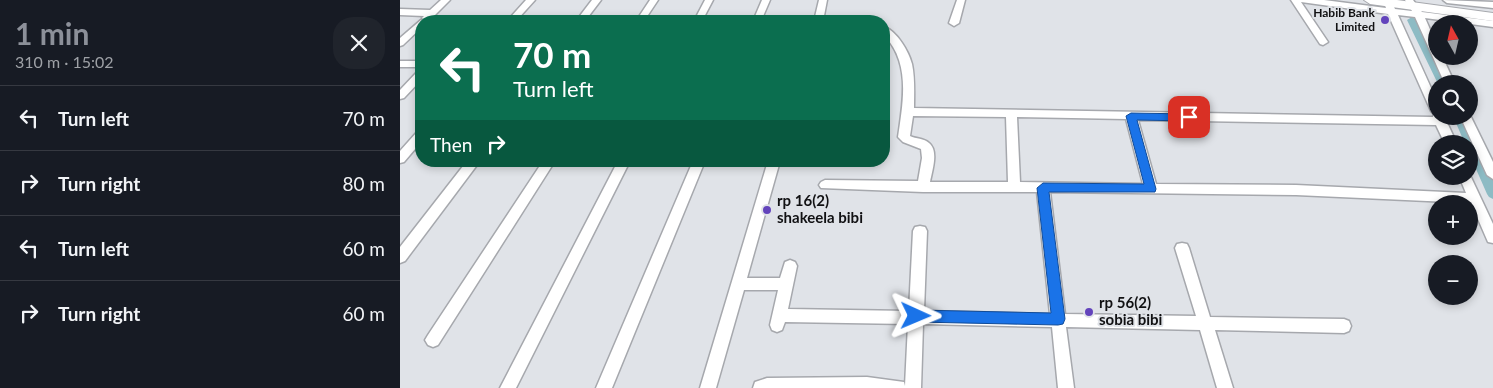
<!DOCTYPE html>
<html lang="en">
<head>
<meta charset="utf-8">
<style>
  body { margin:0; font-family:Lato,sans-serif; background:#20242c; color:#f1f3f6; height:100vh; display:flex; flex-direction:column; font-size:19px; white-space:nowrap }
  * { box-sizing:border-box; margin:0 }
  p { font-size:16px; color:#9ea1a6 }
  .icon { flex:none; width:28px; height:28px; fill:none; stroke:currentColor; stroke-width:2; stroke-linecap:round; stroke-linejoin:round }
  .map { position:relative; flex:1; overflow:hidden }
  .sheet { display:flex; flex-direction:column; background:#171b24; width:400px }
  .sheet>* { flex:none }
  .hud { position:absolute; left:15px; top:15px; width:475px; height:152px; border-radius:20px; box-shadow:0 2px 8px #0003; background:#0b6e4f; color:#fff; overflow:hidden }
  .needle { width:32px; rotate:352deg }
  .tools { position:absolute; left:1028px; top:15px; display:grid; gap:10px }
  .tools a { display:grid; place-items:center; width:50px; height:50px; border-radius:50%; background:#171b24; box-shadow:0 2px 8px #0003; font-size:25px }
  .pin { position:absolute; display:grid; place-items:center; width:42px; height:42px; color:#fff; margin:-21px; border-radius:10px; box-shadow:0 2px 8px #0006 }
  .me { position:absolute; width:55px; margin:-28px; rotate:91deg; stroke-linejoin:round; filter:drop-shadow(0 0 4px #0008) }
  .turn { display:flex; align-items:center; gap:18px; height:105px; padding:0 15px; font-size:22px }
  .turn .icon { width:65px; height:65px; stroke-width:2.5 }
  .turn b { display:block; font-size:35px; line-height:42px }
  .then { display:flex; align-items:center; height:48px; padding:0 15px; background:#0003; gap:10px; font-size:19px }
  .round { display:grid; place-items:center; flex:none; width:52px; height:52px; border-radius:20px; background:#20242c }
  .summary { display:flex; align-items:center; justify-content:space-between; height:85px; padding:0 15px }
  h1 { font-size:30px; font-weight:700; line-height:38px; color:#8c9099 }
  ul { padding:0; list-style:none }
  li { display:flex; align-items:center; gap:15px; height:65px; padding:0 15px; border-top:1px solid #363941 }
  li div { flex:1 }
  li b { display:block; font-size:19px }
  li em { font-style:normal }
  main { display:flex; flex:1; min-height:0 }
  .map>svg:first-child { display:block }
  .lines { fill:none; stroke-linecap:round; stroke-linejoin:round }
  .canal { fill:#8dbbc4; fill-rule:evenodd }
  .minor-casing { stroke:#a6a8ad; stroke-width:3 }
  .highway-casing { stroke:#a6a8ad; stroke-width:2 }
  .minor { fill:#fff; fill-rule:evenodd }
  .highway { fill:#fff; fill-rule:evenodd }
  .route { fill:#1a73e8; stroke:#114b97 }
  .poi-dot { fill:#6344bc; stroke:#e0e3e8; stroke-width:2 }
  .labels { text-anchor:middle; stroke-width:4; stroke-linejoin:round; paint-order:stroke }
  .far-poi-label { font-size:12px; font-weight:bold; fill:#111113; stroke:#e0e3e8; text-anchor:end }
  .poi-label { font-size:15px; font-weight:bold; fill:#111113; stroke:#e0e3e8; text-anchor:start }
</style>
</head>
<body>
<main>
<section class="sheet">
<div class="summary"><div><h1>1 min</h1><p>310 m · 15:02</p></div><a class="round"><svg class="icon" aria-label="close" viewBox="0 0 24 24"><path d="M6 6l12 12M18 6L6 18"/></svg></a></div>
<ul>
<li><svg class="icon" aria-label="left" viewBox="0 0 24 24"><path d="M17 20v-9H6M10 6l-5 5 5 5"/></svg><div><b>Turn left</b></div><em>70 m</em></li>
<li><svg class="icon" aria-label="right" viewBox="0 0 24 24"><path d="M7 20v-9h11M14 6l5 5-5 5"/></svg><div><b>Turn right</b></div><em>80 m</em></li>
<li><svg class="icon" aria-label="left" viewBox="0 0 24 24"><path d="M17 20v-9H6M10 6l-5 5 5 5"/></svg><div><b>Turn left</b></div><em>60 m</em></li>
<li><svg class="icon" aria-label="right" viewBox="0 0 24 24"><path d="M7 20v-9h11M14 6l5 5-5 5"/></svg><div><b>Turn right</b></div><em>60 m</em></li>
</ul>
</section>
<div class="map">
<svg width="1093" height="388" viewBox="0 0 1093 388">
  <rect width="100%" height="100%" fill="#e0e3e8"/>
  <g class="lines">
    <path class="canal" d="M1012,17L1017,20L1048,84H1038L1007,20Z
      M1053,116H1064L1093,180V199L1089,197L1087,194L1069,153V144H1065Z"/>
    <g class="minor-casing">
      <path id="minor" d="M41,0H50L30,20H24L22,18L24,16L0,15V9L30,10Z
        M126,0H135L116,21H107Z
        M192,0H201L185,21H176Z
        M250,0H258L244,21H236Z
        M305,0H313L302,21H294Z
        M362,0H370L361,21H353Z
        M419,0H427L423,21H414Z
        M557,0H565L559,23L554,26L549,23Z
        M891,0H924L986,8L983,0H991L995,9L1012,11L1005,0H1013L1022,12L1093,21V27L1025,18L1036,43V56H1042L1055,84H1045L1015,17L998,15L1036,99V116H1044L1057,144H1045L1036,125L738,120L756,184L896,185L1066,193L1059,176H1069V173L1093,224V243L1088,242L1071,203L896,195L650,192L665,314L796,316L775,248L777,244L782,243L787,244L789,248L810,317L944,319L949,321L951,326L949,331L944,333L815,330L833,388H817L800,330L666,327L674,388H658L652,327L523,324L521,388H353L355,382L367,378L467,377L504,382L505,386L508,324L385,322L382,330L377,332L372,330L370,325L378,290H344L316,388H300L368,161H380L347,278H380L385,262L390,260L395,262L397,266L388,309L509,311L513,231L515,227L520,226L525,227L527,231L524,311L650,314L637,192H523L421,188L419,185L421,182L425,180L518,181L522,158L521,149L503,142L498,137C503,102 511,63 484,35V27C497,31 509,52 512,64C515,78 514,95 514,108L1033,117L1034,114L1031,111L988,14L901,2L928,42L923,45L920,44ZM513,116L606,117L608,182H530C532,171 539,151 529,143C524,138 516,139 510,136ZM617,117L726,119L743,184L620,182Z
        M1043,0L1093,2V8L1047,3Z
        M21,20L24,21H21V28L3,45L0,46V38Z
        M0,61H21V67H0Z
        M21,71V80L4,98L0,99V90L17,72Z
        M1069,113L1093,162V179L1087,175L1060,116H1069Z
        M21,131V142L4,162L0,163V151L17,132Z
        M67,161H80L5,261L0,263V247Z
        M143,161H155L38,345L33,347L28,345L25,340L28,335Z
        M218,161H230L116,388H100Z
        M293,161H305L212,388H196Z"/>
    </g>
    <g class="highway-casing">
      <path id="highway" d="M964,0H997L1093,13V21L970,4Z"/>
    </g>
    <use href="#minor" class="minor"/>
    <use href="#highway" class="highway"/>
  </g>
  <path class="route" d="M731,113L789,114L794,117L789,121L737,120L756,189L755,192H649L665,319L663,324L658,325L516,322L512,320L510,316L512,312L516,310L651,313L637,188L643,183L744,184L726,116Z"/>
  <g class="poi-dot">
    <circle cx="985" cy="20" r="5"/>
    <circle cx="367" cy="210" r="5"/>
    <circle cx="689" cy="312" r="5"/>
  </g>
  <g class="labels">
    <g class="far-poi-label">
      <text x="975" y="17">Habib Bank<tspan x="975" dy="14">Limited</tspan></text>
    </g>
    <g class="poi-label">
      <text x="377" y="206">rp 16(2)<tspan x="377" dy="17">shakeela bibi</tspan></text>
      <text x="699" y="308">rp 56(2)<tspan x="699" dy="17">sobia bibi</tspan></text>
    </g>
  </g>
</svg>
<div class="tools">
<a><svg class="needle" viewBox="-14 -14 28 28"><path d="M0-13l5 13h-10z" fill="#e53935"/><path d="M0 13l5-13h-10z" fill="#9ea1a6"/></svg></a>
<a><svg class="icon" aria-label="search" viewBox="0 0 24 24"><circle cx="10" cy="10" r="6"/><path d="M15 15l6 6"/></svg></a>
<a><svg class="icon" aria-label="layers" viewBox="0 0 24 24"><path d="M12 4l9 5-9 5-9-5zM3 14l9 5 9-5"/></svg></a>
<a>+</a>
<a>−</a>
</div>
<div class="pin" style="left:789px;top:117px;background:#d93025"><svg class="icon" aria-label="arrive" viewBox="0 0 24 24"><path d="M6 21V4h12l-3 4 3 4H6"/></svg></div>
<svg class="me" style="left:516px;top:316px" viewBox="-20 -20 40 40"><path d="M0-17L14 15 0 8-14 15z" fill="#1a73e8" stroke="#fff" stroke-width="4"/></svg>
<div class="hud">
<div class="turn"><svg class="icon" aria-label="left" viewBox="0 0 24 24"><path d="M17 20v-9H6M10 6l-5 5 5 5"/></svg><div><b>70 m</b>Turn left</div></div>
<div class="then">Then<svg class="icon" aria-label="right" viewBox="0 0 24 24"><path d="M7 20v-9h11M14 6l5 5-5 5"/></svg></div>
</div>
</div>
</main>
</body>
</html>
